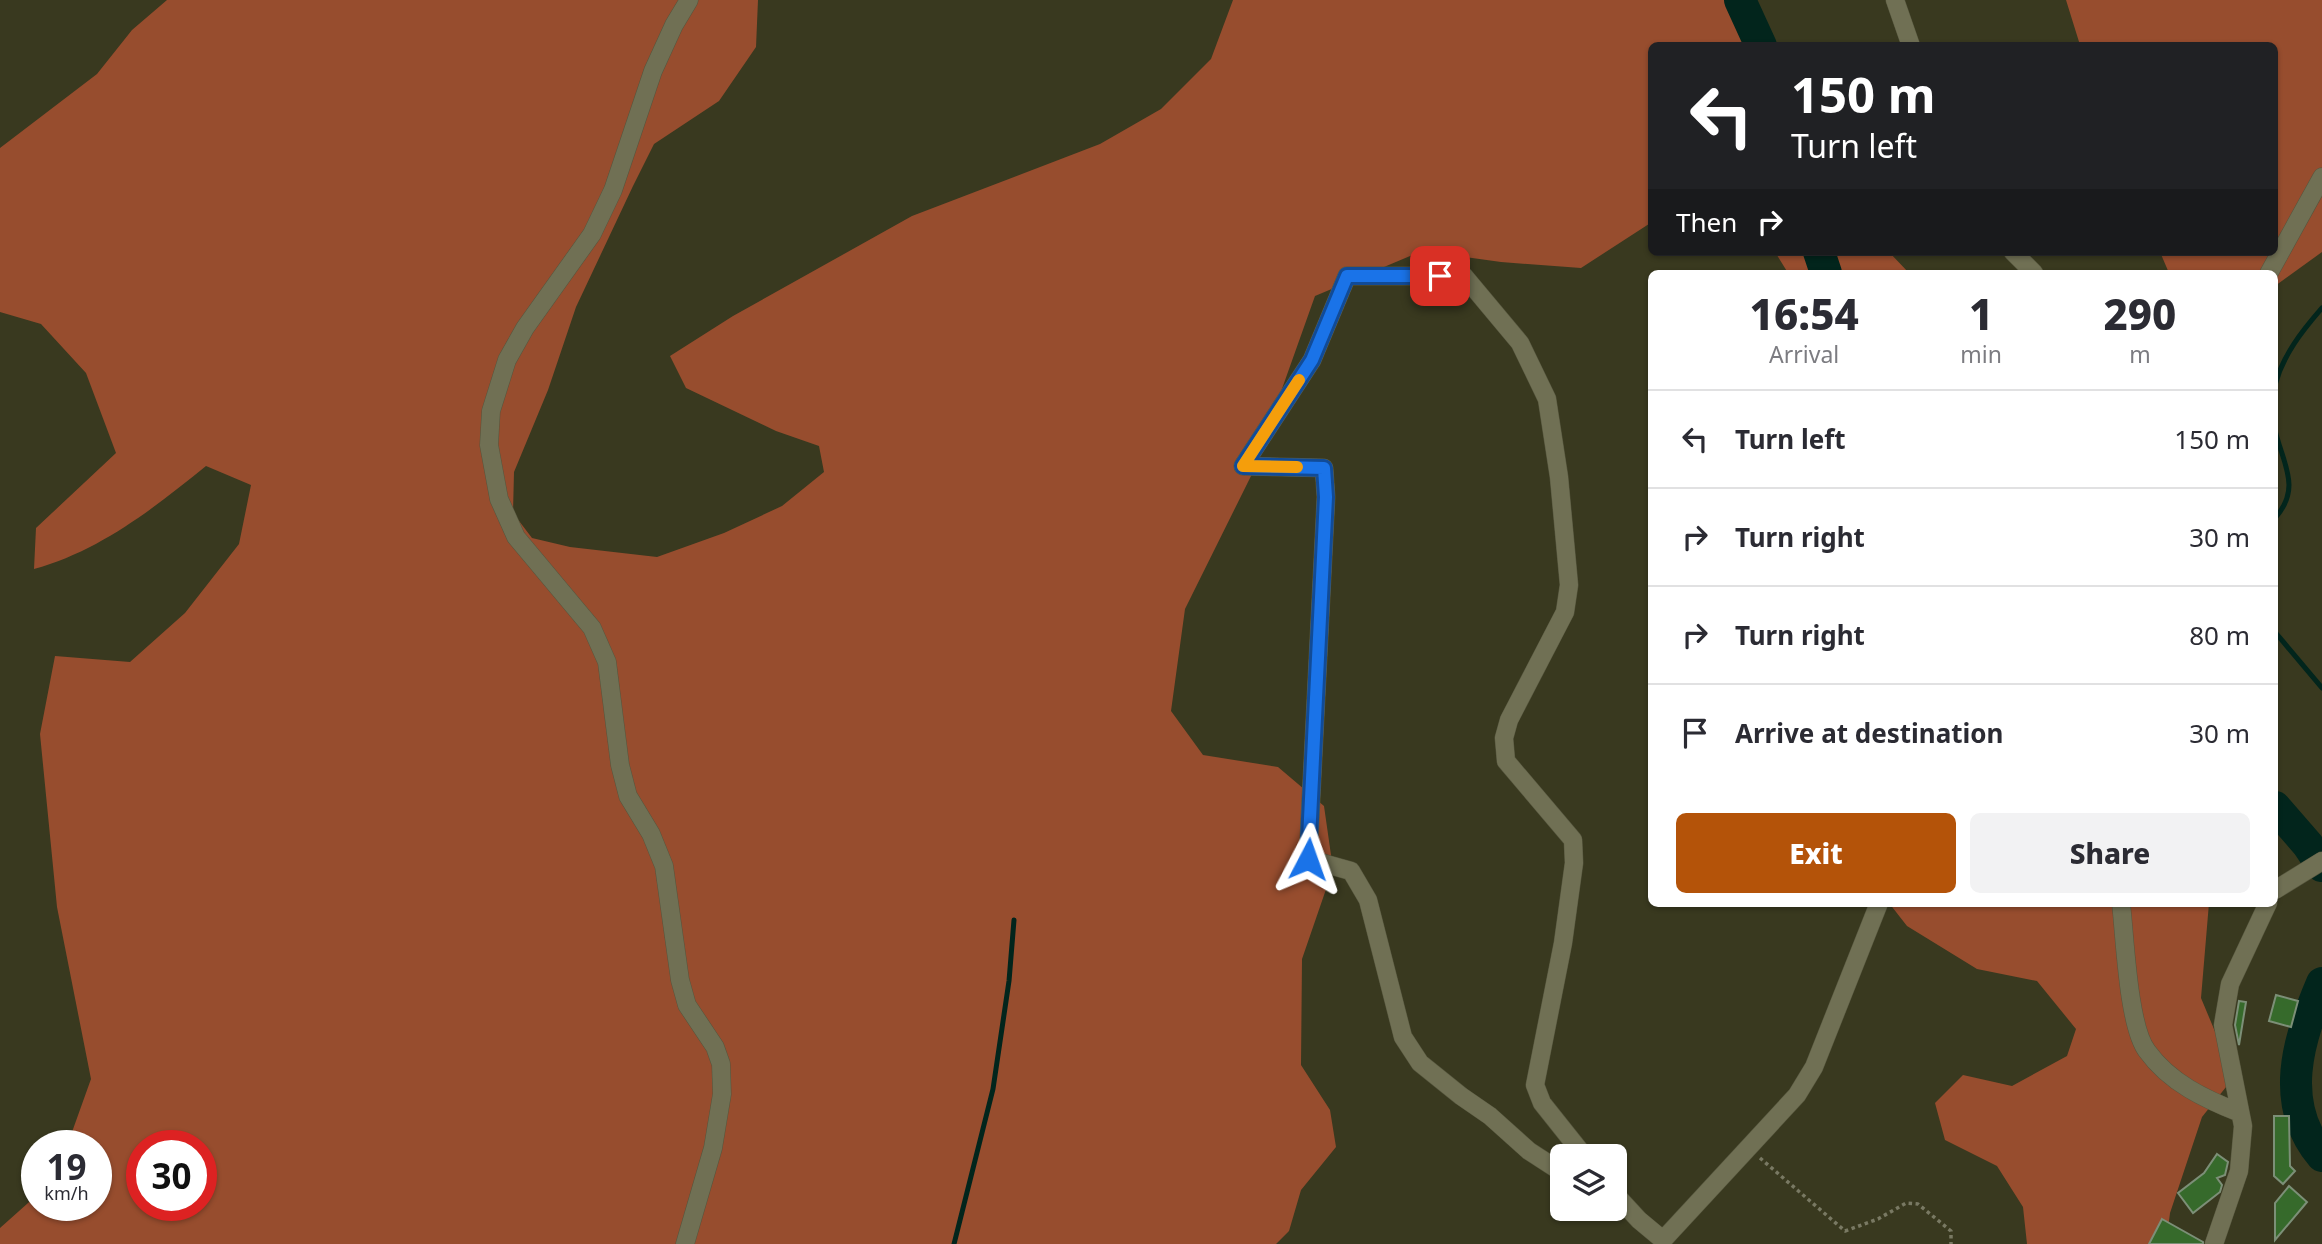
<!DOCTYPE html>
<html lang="en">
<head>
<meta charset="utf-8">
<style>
  body { margin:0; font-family:"Noto Sans",sans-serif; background:#f2f2f3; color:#2b2b33; height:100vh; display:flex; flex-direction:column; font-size:26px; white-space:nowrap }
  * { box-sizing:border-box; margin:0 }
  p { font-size:23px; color:#7c7c81 }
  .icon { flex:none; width:38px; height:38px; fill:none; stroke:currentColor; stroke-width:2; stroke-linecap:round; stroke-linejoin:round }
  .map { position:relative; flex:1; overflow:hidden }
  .side { position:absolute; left:1648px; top:270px; width:630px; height:637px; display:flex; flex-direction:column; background:#fff; border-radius:10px; box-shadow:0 2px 5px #0004 }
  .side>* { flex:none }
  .guide { position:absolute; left:1648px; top:42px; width:630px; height:214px; border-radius:10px; box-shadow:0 2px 5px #0004; background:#202124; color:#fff; overflow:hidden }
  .tools { position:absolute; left:1550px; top:1144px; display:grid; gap:14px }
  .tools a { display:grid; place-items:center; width:77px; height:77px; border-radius:10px; background:#fff; box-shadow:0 2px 5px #0004; font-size:35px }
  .speed { position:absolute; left:21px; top:1130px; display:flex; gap:14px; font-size:35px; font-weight:700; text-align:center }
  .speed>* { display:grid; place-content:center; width:91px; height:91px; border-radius:50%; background:#fff; box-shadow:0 2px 5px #0004; line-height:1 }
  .speed small { font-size:18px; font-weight:400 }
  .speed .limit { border:10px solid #d22; background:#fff; color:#111 }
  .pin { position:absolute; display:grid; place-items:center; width:60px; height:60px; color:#fff; margin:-30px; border-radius:14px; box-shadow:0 4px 10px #0006 }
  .me { position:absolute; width:77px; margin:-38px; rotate:4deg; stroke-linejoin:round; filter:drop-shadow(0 0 5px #0008) }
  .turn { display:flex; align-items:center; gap:24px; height:147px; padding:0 28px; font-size:32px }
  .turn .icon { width:91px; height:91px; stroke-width:2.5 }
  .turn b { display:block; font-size:49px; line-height:60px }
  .then { display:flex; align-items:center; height:66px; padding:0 28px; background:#0003; gap:14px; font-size:26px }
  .eta { display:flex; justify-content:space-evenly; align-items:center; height:119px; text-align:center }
  .eta b { font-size:42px; font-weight:800; line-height:49px }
  .primary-button { display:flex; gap:14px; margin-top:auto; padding:14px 28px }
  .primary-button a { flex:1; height:80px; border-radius:10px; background:#b45309; color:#fff; font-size:28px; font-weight:800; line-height:80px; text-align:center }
  .primary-button a+a { background:#f2f2f3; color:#2b2b33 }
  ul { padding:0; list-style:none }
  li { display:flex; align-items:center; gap:21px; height:98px; padding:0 28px; border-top:2px solid #e1e1e2 }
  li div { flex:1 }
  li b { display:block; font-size:26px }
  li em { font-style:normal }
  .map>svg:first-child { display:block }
  .forest { fill:#974d2e; fill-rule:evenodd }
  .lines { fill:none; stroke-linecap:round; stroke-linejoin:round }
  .stream { stroke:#02251c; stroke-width:5 }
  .river { stroke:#02251c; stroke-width:32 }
  .building { fill:#366a2b; stroke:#7c8f77; stroke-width:2 }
  .minor-casing { stroke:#55553d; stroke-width:19 }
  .path { stroke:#797963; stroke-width:3.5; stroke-dasharray:3.5 3.5; stroke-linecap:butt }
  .minor { stroke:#707054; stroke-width:18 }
  .route-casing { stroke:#114b97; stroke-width:18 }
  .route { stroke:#1a73e8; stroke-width:12 }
  .slow { stroke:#f59e0b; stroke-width:12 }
</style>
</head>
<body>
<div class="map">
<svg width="2322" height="1244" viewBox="0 0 2322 1244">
  <rect width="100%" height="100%" fill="#39391f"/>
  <path class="forest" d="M167,0H758L756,47L719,101L654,144L633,186L576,307L548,390L514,472L513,513L532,538L570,547L657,557L724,533L782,506L824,472L819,446L776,431L686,388L670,356L733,316L912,216L1100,144L1161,109L1211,59L1233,0H1754L1776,45L1652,46V222L1581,268L1501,262L1422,251L1315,296L1251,476L1185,609L1171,711L1203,755L1278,767L1324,806L1333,869L1302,959L1301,1065L1330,1110L1336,1147L1301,1190L1289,1231L1276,1244H0V1228L37,1195V1206H96V1146H67L91,1079L57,907L40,734L55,656L130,662L185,613L239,544L251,485L206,466C154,508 100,551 34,569L36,528L116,453L86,373L41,324L0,312V148L97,74L132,30ZM142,1146H201V1206H142Z
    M2066,0H2322V252L2275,286V273H2169L2160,252H2275V46L2080,45Z
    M1775,252H1889L1909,273H1788Z
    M1889,903H2209L2201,998L2234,1077L2202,1117L2170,1213L2166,1244H2027L2023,1207L1997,1166L1945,1140L1935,1103L1963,1075L2012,1086L2067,1056L2076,1029L2037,981L1977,969L1907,926Z"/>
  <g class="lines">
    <path class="stream" d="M2275,385C2283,355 2302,331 2322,308
      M2275,430C2283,464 2302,488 2275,518
      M2275,632L2322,688
      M954,1244L993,1089L1009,981L1014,920"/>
    <path class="river" d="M1740,0L1761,46
      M1819,252L1826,273
      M2275,807L2308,845L2322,866
      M2322,983C2298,1039 2278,1104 2322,1156"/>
  </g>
  <path class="building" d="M2276,995L2298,1001L2291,1027L2269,1021Z
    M2239,1001L2246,1002L2239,1045L2235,1025Z
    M2274,1116H2289L2290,1166L2295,1171L2283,1184L2274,1176Z
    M2217,1154L2228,1162L2225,1175L2217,1178L2222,1185L2220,1192L2193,1213L2178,1193L2204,1173Z
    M2289,1186L2307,1202L2275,1240V1203Z
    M2162,1219L2203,1242V1244H2149Z"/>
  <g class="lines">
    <g class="minor-casing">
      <path id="minor" d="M1895,0L1911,46
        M2013,252L2034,273
        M2269,273L2322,177
        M2275,890L2322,861
        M2121,903C2125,937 2128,1026 2147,1051C2170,1083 2205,1099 2240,1113
        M1563,1173L1529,1151L1490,1116L1461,1096L1420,1063L1403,1037L1368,900L1351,871L1308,859L1326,497L1324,468L1243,466L1312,360L1347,276H1464L1520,343L1547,399L1559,477L1569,585L1565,612L1509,720L1504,738L1506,761L1573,840L1574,863L1563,943L1535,1085L1542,1103L1585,1157
        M1615,1194L1639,1220L1663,1240L1797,1095L1814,1067L1879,903
        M685,1244L713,1148L722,1094L721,1064L715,1047L687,1005L680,980L664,866L651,834L628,796L620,765L607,662L592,628L516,537L499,499L489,445L491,411L507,360L525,328L592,234L613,190L653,71L674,25L689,0
        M2214,1244L2239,1171L2243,1126L2223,1025L2230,984L2268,903"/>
    </g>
    <path class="path" d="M1760,1158L1845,1231L1878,1219L1906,1203L1918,1204L1951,1231V1244"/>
    <use href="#minor" class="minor"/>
  </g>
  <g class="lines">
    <g class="route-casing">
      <path id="route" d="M1308,859L1326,497L1324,468L1243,466L1312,360L1347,276H1440"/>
    </g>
    <use href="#route" class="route"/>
    <path class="slow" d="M1297,467L1243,466L1299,380"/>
  </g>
</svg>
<div class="tools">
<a><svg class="icon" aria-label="layers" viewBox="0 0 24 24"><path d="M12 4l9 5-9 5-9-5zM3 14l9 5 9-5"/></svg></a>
</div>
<div class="speed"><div>19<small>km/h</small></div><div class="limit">30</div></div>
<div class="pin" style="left:1440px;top:276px;background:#d93025"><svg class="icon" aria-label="arrive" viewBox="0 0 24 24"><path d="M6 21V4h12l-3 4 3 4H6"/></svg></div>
<svg class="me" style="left:1308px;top:859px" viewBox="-20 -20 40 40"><path d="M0-17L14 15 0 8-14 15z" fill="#1a73e8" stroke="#fff" stroke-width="4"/></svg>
<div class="guide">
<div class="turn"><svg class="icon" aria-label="left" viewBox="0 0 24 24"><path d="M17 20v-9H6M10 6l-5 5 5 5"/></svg><div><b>150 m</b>Turn left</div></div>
<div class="then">Then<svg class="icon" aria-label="right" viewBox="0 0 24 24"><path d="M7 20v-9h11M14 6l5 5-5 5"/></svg></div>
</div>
<section class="side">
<div class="eta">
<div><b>16:54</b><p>Arrival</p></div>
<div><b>1</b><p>min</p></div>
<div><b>290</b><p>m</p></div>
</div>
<ul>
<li><svg class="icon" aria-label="left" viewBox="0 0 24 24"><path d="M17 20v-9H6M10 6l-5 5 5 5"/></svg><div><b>Turn left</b></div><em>150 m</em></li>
<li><svg class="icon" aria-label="right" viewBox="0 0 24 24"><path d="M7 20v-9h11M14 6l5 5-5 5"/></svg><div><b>Turn right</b></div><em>30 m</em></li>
<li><svg class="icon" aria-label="right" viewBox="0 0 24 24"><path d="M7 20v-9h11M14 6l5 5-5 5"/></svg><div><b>Turn right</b></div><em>80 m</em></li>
<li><svg class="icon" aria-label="arrive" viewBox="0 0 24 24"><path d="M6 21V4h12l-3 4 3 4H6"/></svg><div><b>Arrive at destination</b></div><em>30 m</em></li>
</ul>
<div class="primary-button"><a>Exit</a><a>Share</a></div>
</section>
</div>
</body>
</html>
